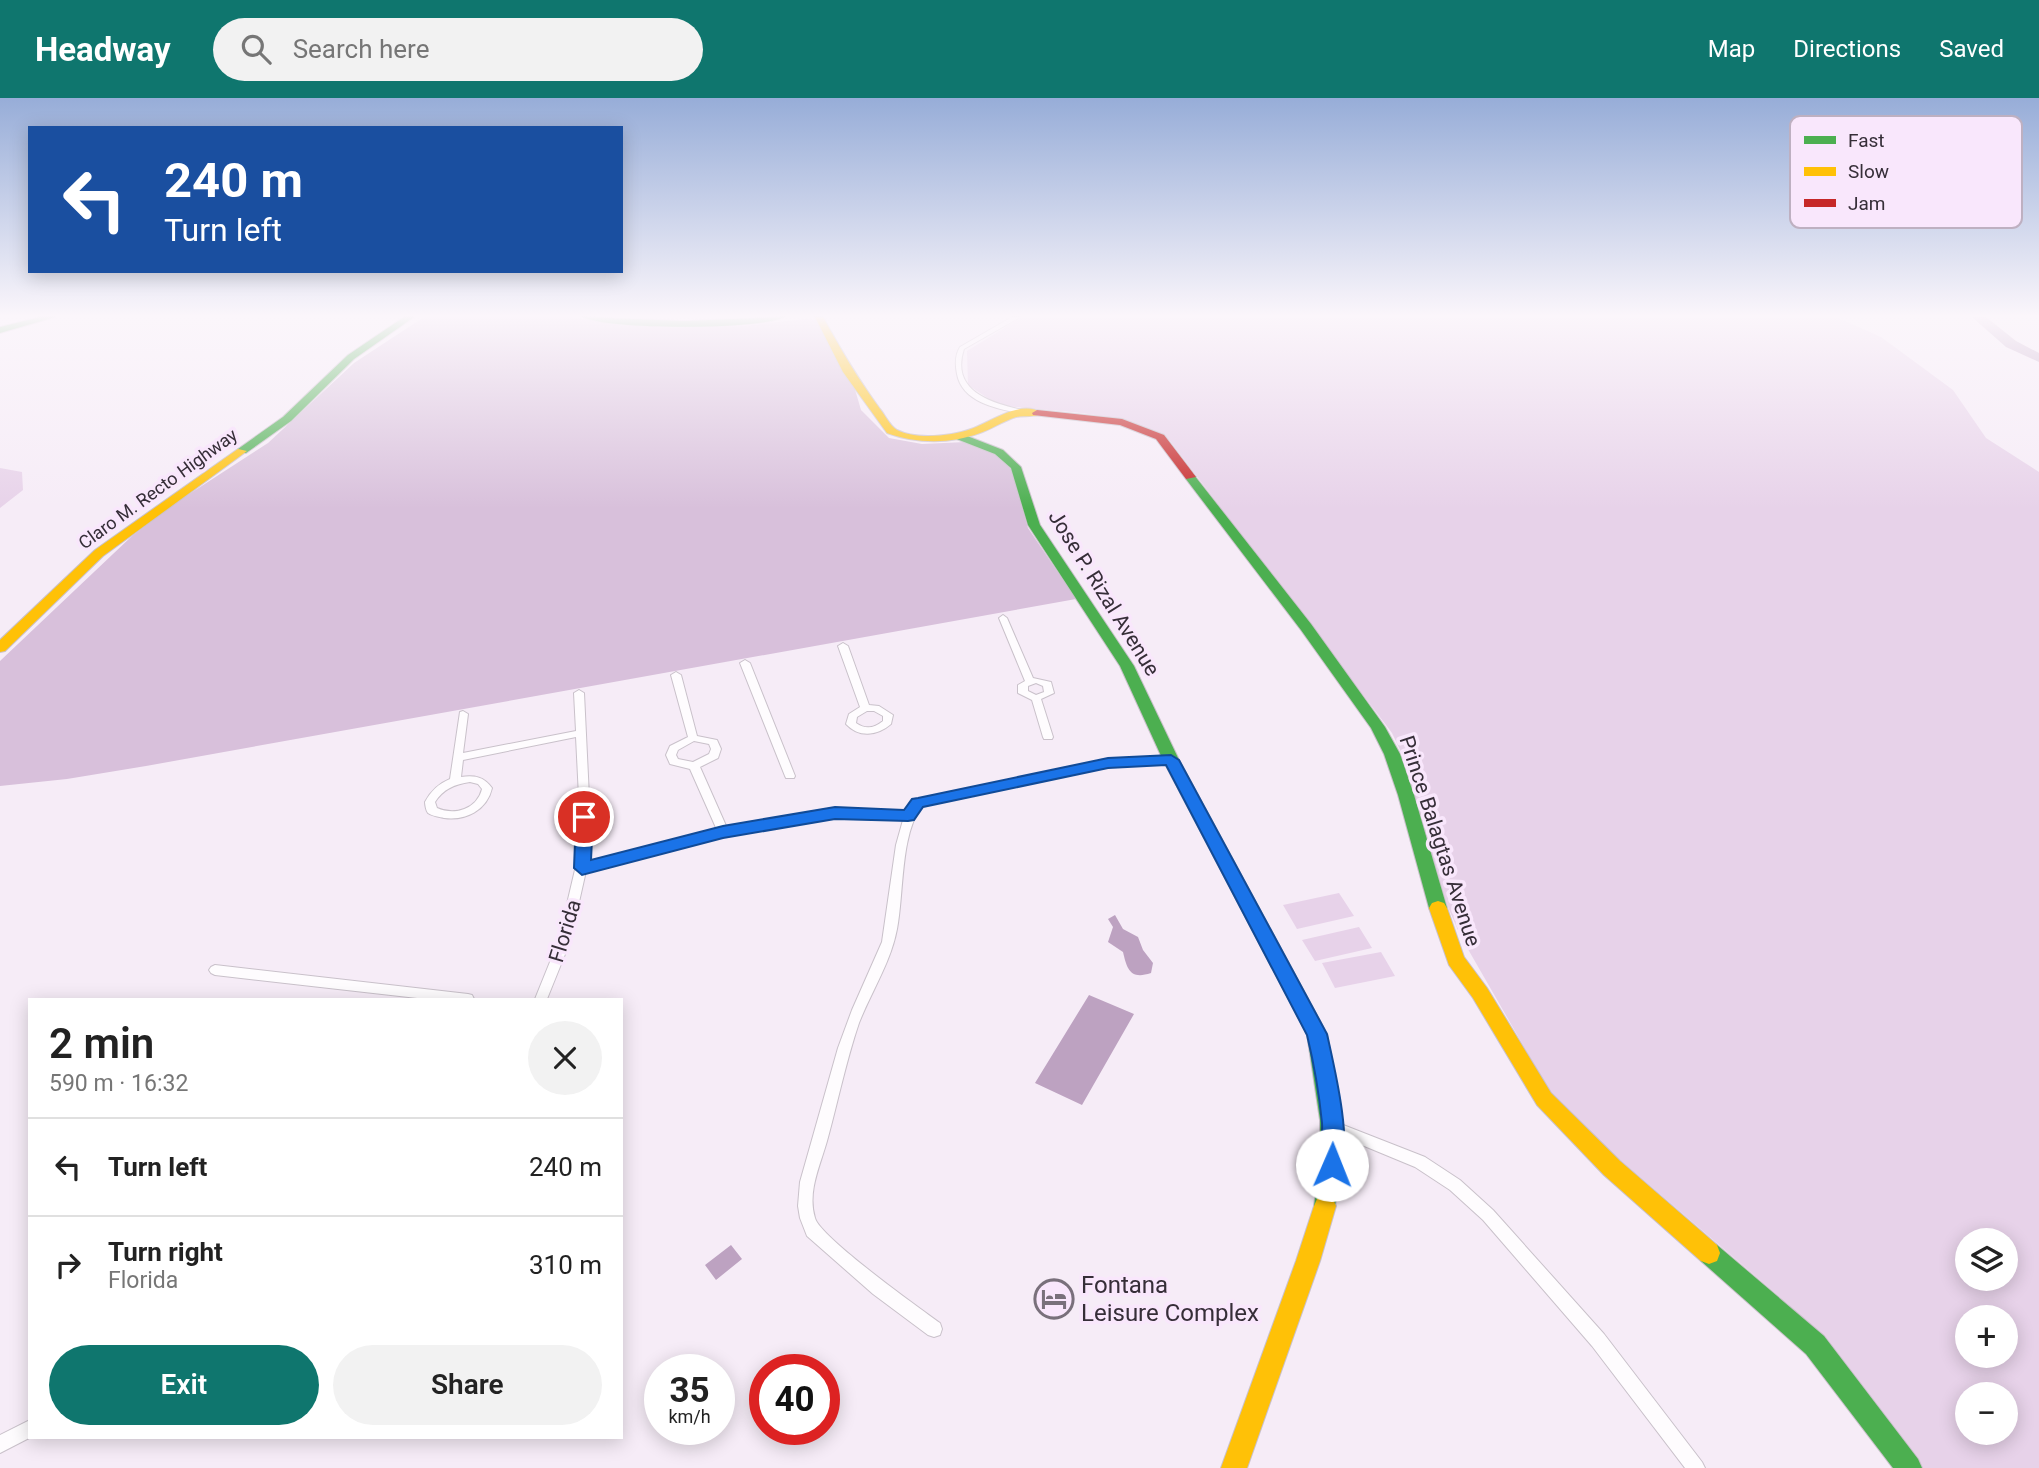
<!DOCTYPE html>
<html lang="en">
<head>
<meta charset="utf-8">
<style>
  body { margin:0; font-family:Roboto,sans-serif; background:#f2f2f2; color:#222; height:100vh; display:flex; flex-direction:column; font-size:26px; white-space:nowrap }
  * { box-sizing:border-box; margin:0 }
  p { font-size:23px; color:#767676 }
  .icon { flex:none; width:38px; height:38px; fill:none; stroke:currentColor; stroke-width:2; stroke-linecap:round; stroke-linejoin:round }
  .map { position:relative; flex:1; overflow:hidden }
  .drawer { position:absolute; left:28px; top:900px; width:595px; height:441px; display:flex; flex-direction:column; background:#fff; border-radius:0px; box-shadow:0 4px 18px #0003 }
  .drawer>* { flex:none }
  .top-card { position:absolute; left:28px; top:28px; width:595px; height:147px; border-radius:0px; box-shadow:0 4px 18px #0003; background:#1a4fa0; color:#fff; overflow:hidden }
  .tools { position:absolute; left:1955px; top:1130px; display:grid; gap:14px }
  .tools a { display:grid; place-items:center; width:63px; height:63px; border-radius:50%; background:#fff; box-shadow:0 4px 18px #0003; font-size:35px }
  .speed { position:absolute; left:644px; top:1256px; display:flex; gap:14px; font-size:35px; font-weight:700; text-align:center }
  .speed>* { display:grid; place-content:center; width:91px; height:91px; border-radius:50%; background:#fff; box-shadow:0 4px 18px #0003; line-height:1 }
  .speed small { font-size:18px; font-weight:400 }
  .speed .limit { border:10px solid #d22; background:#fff; color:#111 }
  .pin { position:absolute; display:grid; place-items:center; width:60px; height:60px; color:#fff; margin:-30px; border:4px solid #fff; border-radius:50%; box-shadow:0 2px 7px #0007 }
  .me { position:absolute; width:77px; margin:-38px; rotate:1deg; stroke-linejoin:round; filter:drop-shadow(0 0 5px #0008) }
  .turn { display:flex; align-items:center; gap:24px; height:147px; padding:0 21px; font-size:32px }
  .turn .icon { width:91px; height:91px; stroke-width:2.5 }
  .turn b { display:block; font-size:49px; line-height:60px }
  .round { display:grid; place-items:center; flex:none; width:74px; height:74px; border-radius:37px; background:#f2f2f2 }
  .headline { display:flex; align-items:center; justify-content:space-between; height:119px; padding:0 21px }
  h1 { font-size:42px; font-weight:600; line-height:52px }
  .button { display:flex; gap:14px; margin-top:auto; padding:14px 21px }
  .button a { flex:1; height:80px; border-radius:42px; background:#0f766e; color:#fff; font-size:28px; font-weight:600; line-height:80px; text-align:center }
  .button a+a { background:#f2f2f2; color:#222 }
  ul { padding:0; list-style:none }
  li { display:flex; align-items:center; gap:21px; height:98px; padding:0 21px; border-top:2px solid #e0e0e0 }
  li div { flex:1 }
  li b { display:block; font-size:26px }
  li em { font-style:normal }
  header { display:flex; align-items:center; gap:42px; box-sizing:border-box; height:98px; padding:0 35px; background:#0f766e; color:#fff }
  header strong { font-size:33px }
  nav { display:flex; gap:38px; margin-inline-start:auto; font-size:24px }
  .search { width:490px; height:63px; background:#f2f2f2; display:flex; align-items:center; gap:18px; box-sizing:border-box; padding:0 24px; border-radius:38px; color:#767676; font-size:26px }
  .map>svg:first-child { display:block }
  .green { fill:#e7d2e9; fill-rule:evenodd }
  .forest { fill:#d8c0db }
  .water { fill:#bda2c1 }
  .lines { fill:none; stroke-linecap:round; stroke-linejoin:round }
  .river { fill:#bda2c1; fill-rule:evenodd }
  .street-casing { stroke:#c9c1ca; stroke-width:2 }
  .fast-casing { stroke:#c9c1ca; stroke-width:2 }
  .slow-casing { stroke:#c9c1ca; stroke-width:2 }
  .jam-casing { stroke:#c9c1ca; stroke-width:2 }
  .street { fill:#fefcfe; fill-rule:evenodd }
  .fast { fill:#4caf50; fill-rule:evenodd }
  .slow { fill:#ffc107; fill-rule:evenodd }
  .jam { fill:#c62828; fill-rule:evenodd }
  .route { fill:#1a73e8; stroke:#114b97; stroke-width:2 }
  .labels { text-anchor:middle; stroke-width:7; stroke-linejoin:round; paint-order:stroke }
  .far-street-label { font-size:18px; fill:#362e38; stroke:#f9e7fc }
  .street-label { font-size:21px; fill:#362e38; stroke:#f9e7fc }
  .near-poi-label { font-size:24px; fill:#362e38; stroke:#f9e7fc; text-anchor:start }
  .key { fill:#f9e7fc; stroke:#beb0c1; stroke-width:2 }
  .key-label { font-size:19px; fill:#362e38 }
</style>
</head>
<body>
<header>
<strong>Headway</strong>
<div class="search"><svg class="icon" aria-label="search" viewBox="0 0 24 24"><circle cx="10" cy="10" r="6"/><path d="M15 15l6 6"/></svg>Search here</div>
<nav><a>Map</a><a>Directions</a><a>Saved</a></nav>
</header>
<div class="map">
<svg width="2039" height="1370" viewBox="0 0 2039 1370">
  <rect width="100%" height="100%" fill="#f6ecf7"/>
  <path class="green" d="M1022,219H1836L1881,239L1953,292L1986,340L2039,374V1370H1922L1831,1252L1788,1206L1612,1055L1550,994L1461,839L1447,807L1402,656L1392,635L1170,343C1128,312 1059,315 1008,308L992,303L968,287L967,253ZM1967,1143H2006V1181H1967ZM1967,1220H2006V1258H1967ZM1967,1297H2006V1335H1967Z
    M0,370L22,374L23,392L0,410Z
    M1339,795L1354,818L1297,831L1283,807Z
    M1359,829L1372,850L1315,863L1302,842Z
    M1381,854L1395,878L1335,890L1322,865Z"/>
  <path class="forest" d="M424,219H570L617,227L677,230L743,228L805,221L818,222L854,288L861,312L889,340L922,346L966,344L983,349L1009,364L1028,430L1076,501L146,668L67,681L0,688V563L132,438L180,402L268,345L354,265Z"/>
  <path class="water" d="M1115,817L1123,831L1138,839L1143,852L1153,865L1151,875C1130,882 1127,871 1123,854L1108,844L1113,829L1108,821Z
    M1089,897L1134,916L1082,1007L1035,985Z
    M731,1147L742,1161L716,1182L705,1167Z"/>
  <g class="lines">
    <path class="river" d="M1972,219H1986L2016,243L2039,255V264L2006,249Z"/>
    <g class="street-casing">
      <path id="street" d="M1012,219H1020L964,251C950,293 991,305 1022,312V314L1020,315C997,311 962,304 957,276C955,266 955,257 960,249Z
        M1003,517L1007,520L1033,580L1051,584L1054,595L1041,601L1053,639L1052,641H1044L1043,639L1032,602L1018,595V587L1025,583L999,520ZM1036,585L1043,588L1044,594L1036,597L1028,593V588Z
        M843,545L848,548L869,607L879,608L893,617L891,626C877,638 859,640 846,626L849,616L860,609L838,548ZM867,613H874L883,618V623C874,630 866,632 856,625L857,619Z
        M745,562L750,565L795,678L794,680H786L785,678L740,565Z
        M676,574L681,577L697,638L717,642L721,651L718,660L700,669L727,730L835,711L905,714L914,702L918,701L1108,662L1171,659L1176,662L1171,665L1108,668L922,708C900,736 904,796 897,831C891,864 871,894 859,925C846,963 838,1003 827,1043C820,1068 807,1094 815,1120C820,1139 919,1210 940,1225L942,1231L940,1237L934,1239L928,1237L873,1196L807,1138L800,1120L798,1108L800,1084L838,950L852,912L882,844L896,747L903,722L835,719L723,738L586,773L570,844L547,901H535L558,844L578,759L579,699L576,639L463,662L461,679C475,677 484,679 492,690C487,712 466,723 444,720C440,719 432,718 428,715C426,713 425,706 425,704C431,693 438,686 450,681L460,614L463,613L468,616L463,655L576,633L574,595L579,592L584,595L589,699L588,764L717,732L690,671L670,666L666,657L670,648L688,639L671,577ZM694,643L709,646L711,651L709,656L693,664L678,661L676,657L678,652ZM470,684L478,686L482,691C477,711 455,718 437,710L435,704C443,691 455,686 470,684Z
        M215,867L468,896L472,897L474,901H426L215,877L211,875L209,872L211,869Z
        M1333,1023L1425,1059L1460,1082L1493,1112L1604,1236L1702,1364L1705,1370H1685L1592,1248L1483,1122L1450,1092L1415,1069L1328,1033L1326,1029L1328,1025Z
        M30,1322L31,1339L0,1355V1337Z"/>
    </g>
    <g class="fast-casing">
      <path id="fast" d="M40,219H55L0,235V229Z
        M404,219H414L354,261L291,323L246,355H238V351L283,319L348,257Z
        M583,219L684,223L784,219C760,232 607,232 583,219Z
        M954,336H962L1003,352L1021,369L1040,427L1134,568L1179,662L1327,936L1339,1001L1342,1043L1340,1086L1333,1115L1325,1119L1317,1115L1314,1108L1320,1064V1022L1307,936L1163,662L1120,568L1028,427L1011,370L995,356L954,340Z
        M1186,377H1194L1311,526L1385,629L1400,656L1414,697L1447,810L1444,815H1432L1429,810L1398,697L1384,656L1371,630L1301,532L1186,381Z
        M1709,1144L1717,1147L1824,1238L1918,1361L1922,1370H1893L1806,1256L1701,1163L1698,1155L1701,1147Z"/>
    </g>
    <g class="slow-casing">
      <path id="slow" d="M815,219H823C841,252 858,281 880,311C885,317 890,328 897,332C916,342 952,338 971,331C991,324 1021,301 1042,315C1035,320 1025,317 1016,319C1003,323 992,331 980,335C951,346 917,346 887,335L843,274Z
        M238,351L247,353L103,458L5,553L0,554V542L95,452Z
        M1438,803L1444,805L1447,810L1464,859L1487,890L1551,995L1620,1063L1717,1147L1720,1155L1717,1163L1709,1166L1701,1163L1604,1077L1537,1007L1473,900L1449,867L1429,810L1432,805Z
        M1325,1097L1333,1101L1336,1108L1320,1163L1247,1370H1221L1296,1163L1314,1108L1317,1101Z"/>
    </g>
    <g class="jam-casing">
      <path id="jam" d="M1037,312L1122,321L1164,337L1196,379L1186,381L1156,341L1120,327L1033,317L1032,315Z"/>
    </g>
    <use href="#street" class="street"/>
    <use href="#fast" class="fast"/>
    <use href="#slow" class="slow"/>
    <use href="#jam" class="jam"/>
  </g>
  <linearGradient id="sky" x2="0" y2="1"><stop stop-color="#97add8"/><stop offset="0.53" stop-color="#fbf6fb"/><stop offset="1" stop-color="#fbf6fb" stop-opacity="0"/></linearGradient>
  <rect width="2039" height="411" fill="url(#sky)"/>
  <path class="route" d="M1171,657L1179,662L1327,936C1334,968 1353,1045 1340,1074L1332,1077L1324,1074C1318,1059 1323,1041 1322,1025C1319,995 1314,966 1307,937L1166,667L1108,670L923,709L914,722L908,723L835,721L723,740L582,777L574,770L576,719L584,714L593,719L591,762L723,728L835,709L904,712L912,701L918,700L1108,660Z"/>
  <defs>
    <g id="hotel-ring" transform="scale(2.0125)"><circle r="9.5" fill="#f9e7fc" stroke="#79707b" stroke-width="1.5"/><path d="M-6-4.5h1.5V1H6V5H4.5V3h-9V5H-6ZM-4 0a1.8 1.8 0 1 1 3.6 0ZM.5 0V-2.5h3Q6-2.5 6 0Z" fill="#79707b"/></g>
  </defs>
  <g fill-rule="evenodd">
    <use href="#hotel-ring" x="1054" y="1201"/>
  </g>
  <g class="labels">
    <g class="far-street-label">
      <text transform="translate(158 391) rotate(-36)" y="6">Claro M. Recto Highway</text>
    </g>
    <g class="street-label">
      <text transform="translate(1104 495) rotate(58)" y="7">Jose P. Rizal Avenue</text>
      <text transform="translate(1440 743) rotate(72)" y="7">Prince Balagtas Avenue</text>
      <text transform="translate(565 833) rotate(-73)" y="7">Florida</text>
    </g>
    <g class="near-poi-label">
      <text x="1081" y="1195">Fontana<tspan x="1081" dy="28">Leisure Complex</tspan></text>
    </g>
  </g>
  <rect x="1790" y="18" width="232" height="112" rx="10" class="key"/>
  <rect x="1804" y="38" width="32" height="8" fill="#4caf50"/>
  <rect x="1804" y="69" width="32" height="9" fill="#ffc107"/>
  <rect x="1804" y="101" width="32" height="8" fill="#c62828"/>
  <g class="key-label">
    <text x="1848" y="49">Fast</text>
    <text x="1848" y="80">Slow</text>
    <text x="1848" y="112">Jam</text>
  </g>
</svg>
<div class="tools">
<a><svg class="icon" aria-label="layers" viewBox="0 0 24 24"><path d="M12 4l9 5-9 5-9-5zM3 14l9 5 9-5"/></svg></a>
<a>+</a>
<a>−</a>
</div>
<div class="speed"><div>35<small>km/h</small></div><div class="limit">40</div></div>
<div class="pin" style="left:584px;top:719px;background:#d93025"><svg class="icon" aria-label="arrive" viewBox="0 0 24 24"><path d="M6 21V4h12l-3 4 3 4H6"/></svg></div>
<svg class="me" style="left:1332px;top:1067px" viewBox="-20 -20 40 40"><circle r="19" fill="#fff"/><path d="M0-13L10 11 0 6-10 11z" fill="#1a73e8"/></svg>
<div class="top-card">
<div class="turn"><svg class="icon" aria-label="left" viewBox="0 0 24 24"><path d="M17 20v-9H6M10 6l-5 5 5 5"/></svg><div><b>240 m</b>Turn left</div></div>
</div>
<section class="drawer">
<div class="headline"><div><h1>2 min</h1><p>590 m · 16:32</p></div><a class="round"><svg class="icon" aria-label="close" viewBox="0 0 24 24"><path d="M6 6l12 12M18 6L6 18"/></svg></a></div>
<ul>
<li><svg class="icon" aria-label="left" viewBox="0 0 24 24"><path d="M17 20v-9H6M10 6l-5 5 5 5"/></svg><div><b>Turn left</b></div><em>240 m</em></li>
<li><svg class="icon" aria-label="right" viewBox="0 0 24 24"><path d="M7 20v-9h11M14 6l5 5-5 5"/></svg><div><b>Turn right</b><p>Florida</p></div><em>310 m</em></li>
</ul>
<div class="button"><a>Exit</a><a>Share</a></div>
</section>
</div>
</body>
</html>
